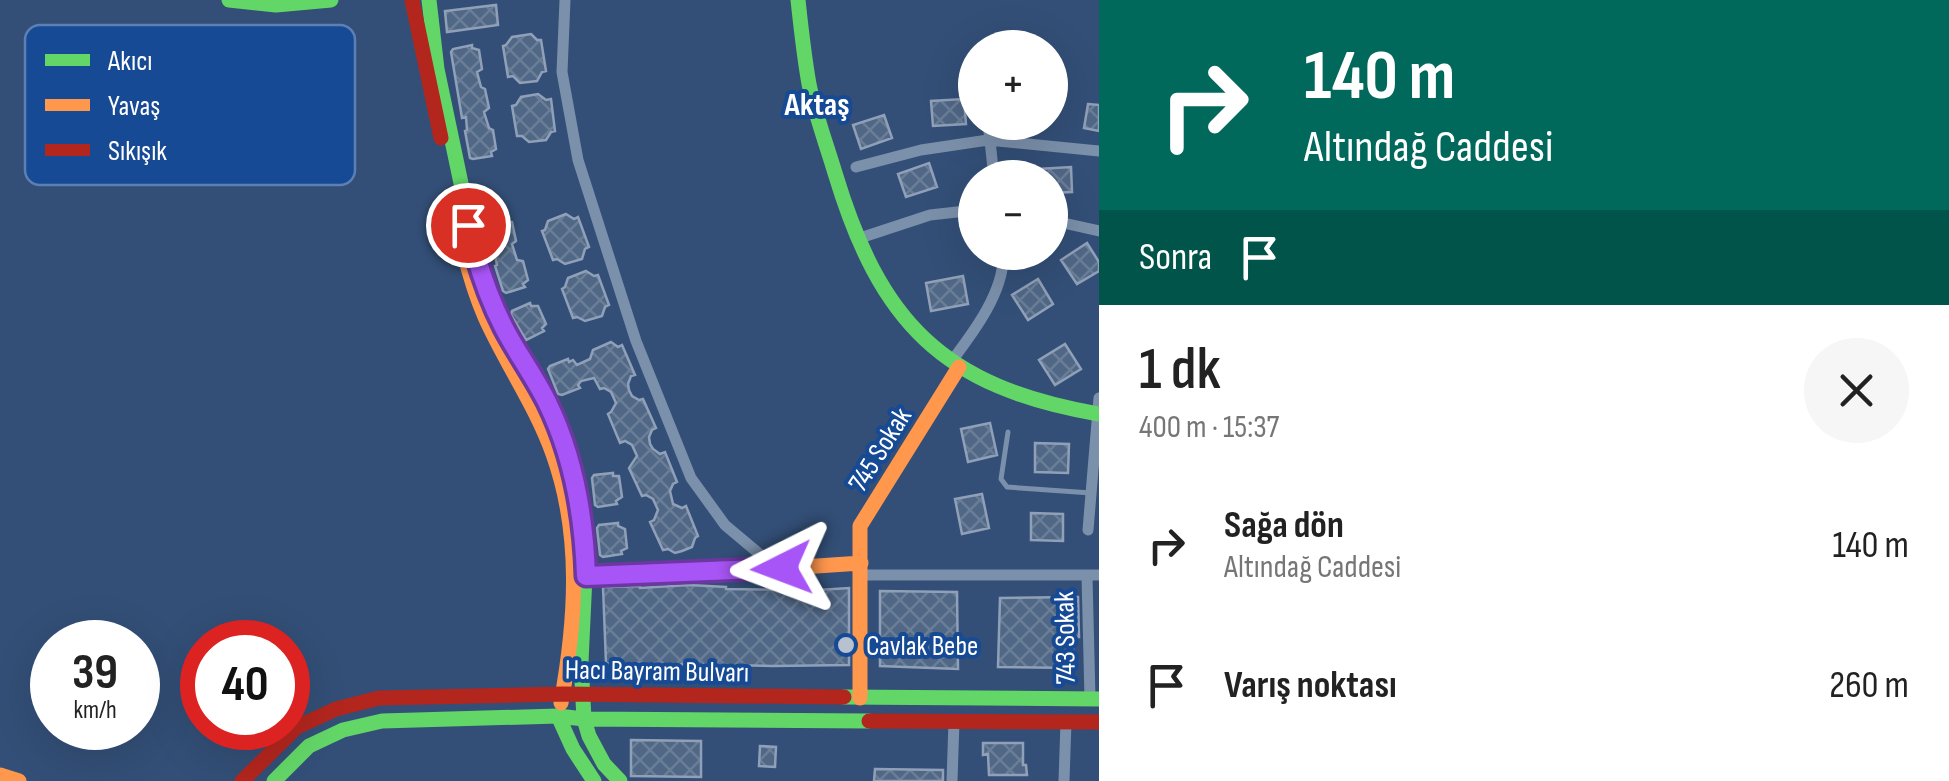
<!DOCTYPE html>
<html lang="tr">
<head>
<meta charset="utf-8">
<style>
  body { margin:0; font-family:"Sofia Sans Condensed",sans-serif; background:#f6f6f6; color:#222; height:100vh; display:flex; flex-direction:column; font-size:38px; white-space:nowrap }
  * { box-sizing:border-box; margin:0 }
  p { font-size:32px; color:#767676 }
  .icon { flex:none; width:55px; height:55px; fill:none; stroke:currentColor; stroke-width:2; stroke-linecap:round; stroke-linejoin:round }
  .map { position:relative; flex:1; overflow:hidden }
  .sheet { display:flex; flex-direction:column; background:#fff; width:850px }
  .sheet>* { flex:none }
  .top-card { background:#00695c; color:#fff; overflow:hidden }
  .controls { position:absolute; left:958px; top:30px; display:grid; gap:20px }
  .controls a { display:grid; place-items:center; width:110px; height:110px; border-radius:50%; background:#fff; box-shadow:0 10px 40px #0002; font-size:50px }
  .speed { position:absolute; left:30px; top:620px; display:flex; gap:20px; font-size:50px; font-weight:700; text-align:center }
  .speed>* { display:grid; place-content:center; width:130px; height:130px; border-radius:50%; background:#fff; box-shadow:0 10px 40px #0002; line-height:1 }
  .speed small { font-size:25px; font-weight:400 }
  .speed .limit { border:15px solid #d22; background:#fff; color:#111 }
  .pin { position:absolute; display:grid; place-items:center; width:85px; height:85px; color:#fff; margin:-42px; border:5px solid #fff; border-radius:50%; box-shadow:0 2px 10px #0007 }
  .me { position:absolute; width:110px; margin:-55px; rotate:267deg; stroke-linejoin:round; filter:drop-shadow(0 0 8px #0008) }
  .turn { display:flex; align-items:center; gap:35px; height:210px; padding:0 40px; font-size:45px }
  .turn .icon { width:130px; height:130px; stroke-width:2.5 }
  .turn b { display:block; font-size:70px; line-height:85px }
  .then { display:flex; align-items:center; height:95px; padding:0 40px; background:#0003; gap:20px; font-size:38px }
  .round { display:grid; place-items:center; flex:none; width:105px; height:105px; border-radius:52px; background:#f6f6f6 }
  .headline { display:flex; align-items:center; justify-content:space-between; height:170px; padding:0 40px }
  h1 { font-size:60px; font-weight:600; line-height:75px }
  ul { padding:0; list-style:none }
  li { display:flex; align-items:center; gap:30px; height:140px; padding:0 40px }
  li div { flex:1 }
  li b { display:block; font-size:38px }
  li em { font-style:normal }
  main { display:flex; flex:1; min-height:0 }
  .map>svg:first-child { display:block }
  .building { fill:url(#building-cross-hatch); stroke:#90a0b8; stroke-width:2.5 }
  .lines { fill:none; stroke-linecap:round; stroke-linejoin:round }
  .lane { stroke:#7b90aa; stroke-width:5 }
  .street { stroke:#7b90aa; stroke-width:11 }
  .fast { stroke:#63d668; stroke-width:15 }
  .slow { stroke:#ff974d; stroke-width:15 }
  .jam { stroke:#b3261e; stroke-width:15 }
  .route-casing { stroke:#6d37a1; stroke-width:25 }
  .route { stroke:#a855f7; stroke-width:18 }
  .poi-dot { fill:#b8c1cf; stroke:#164a94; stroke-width:4 }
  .labels { text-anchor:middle; stroke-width:8; stroke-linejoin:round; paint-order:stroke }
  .street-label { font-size:28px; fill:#fff; stroke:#164a94 }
  .poi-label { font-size:28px; fill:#fff; stroke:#164a94; text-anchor:start }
  .quarter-label { font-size:32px; font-weight:bold; fill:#fff; stroke:#164a94 }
  .key { fill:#164a94; stroke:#5c80b4; stroke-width:2.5 }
  .key-label { font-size:28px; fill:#fff }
</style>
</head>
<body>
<main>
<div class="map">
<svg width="1099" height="781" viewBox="0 0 1099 781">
  <defs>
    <pattern id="building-cross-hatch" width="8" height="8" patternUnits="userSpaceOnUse" patternTransform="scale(2.5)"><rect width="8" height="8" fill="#506786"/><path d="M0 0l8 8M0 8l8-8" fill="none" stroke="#6a7e98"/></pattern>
  </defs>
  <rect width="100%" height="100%" fill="#334f77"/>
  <path class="building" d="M496,5L498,25L447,32L445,11Z
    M531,34L537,40H541L546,71L542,72L537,81L520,83L513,76L508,77L503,46L506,45L512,37Z
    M472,45V48L479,50L482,69L477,72L481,87L485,89L489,108L484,112L489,128L493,130L496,149L491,152L492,156L473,159L470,158L465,131L467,130L466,117L462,118L451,52L453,49Z
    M538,94L546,100L551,99L555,131L551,132L546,140L529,142L522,136H517L512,106L516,105L521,97Z
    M964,99L966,124L933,126L931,101Z
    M1088,104L1099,105V131L1084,128Z
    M884,115L892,138L861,149L853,125Z
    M929,163L937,187L906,197L898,174Z
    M1071,167L1072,192L1050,193V178H1038V169Z
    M566,214L574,219L578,217L589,247L585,249L582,259L565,264L557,259L553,260L542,231L545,230L548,221Z
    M504,218L505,221L512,222L516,241L512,244L517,260L523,261L528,280L523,284L525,287L506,293L503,291L495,266L497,265L494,251L491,252L484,226L485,223Z
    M1087,243L1099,262V271L1077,284L1061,260Z
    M586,271L594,276L598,275L609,305L605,307L602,316L585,321L577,317L573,318L562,289L565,287L568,278Z
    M963,276L968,304L931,311L926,283Z
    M1038,279L1053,304L1028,320L1012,295Z
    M530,303L531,306H538L546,324L542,328L544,331L526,340L511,315L512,311Z
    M611,342L618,347L622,345L635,375L631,376L628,384L629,390L632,396L639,400L643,399L656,428L652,430L649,437L650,444L653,449L660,454L665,452L677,482L673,484L670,491L673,504L682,508L686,506L698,536L695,538L692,547L682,551L675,553L668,549L663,550L650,522L654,520L658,510L653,499L646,495L642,496L629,468L637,456L632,445L625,441L620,443L608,414L611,412L616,403L611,392L604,388L600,389L594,378L581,381L578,385L580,388L562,395L558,394L548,369L550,366L568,359L569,362L573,360L577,365L590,359L593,350Z
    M1065,344L1081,369L1055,385L1039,360Z
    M990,423L997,455L968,462L961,429Z
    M1035,443L1069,444L1068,473L1035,472Z
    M613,473V476H619L622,497L616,501L617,504L598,507L595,505L592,478L594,475Z
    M982,494L989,528L962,534L955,499Z
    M1031,513L1063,514V541L1031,540Z
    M618,523V526L625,529L627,548L621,551L622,554L603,557L600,555L597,528L599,525Z
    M689,585L726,587V589L817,590L849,588V665L773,666L606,663L603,587L640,586V588Z
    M880,591L957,592L958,669L880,666Z
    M1074,597H1078L1079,637H1073V668L998,667L1000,598Z
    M631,740L701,741V777L631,776Z
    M983,743H1023V765H1026L1027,775H989L988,754L983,755Z
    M760,746L776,747L775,767L759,766Z
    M875,769L943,770V781H874Z"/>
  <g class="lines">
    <path class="lane" d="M1008,432L1001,479L1007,487L1091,493"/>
    <path class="street" d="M565,0L562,72L578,160L636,341L691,478L725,525L769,562
      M988,122L994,178
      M856,167L921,150L988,140L1099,151
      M1050,220L1099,231
      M857,239L930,215L975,210
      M951,362C973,333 1006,290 1003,252
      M1088,530L1099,398
      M860,575H1099
      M1087,576L1090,699
      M952,781L954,721
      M1064,781L1066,722"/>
    <path class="fast" d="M229,0L276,5L331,0
      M429,0L437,69L479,269L503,326L547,401L570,462L584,537L585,576L581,662L584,719L589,736L604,764L620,781
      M798,0C801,28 804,56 809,84C815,114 826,143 835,173C880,322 942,387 1099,414
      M844,697L1099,699
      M558,716L573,749L594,781
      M274,781L309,746L343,730L382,721L558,716L584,719L869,721"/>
    <path class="slow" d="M453,200C460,240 469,280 485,317C506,364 536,406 553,454C582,535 576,620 561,703
      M585,576L744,571L861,563
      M860,698V526L959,367
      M0,775L19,781"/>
    <path class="jam" d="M412,0L441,138
      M869,721L1099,722
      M242,781L297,727L336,709L379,698L563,694L844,697"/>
  </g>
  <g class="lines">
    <g class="route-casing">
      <path id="route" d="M468,225C476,260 487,295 504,328C517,353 534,376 547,402C574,457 584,515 586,576L782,568"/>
    </g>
    <use href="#route" class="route"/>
  </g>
  <circle class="poi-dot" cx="846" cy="645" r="10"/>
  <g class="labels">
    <g class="street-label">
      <text transform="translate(879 449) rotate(-58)" y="10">745 Sokak</text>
      <text transform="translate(1064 638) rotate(-91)" y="10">743 Sokak</text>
      <text transform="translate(657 670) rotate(1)" y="10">Hacı Bayram Bulvarı</text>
    </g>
    <g class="poi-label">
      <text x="866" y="655">Cavlak Bebe</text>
    </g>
    <g class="quarter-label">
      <text x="817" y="115">Aktaş</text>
    </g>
  </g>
  <rect x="25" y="25" width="330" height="160" rx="15" class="key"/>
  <rect x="45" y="54" width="45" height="12" fill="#63d668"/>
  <rect x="45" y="99" width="45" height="12" fill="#ff974d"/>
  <rect x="45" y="144" width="45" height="12" fill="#b3261e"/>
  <g class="key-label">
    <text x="108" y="70">Akıcı</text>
    <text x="108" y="115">Yavaş</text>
    <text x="108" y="160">Sıkışık</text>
  </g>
</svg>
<div class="controls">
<a>+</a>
<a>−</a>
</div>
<div class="speed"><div>39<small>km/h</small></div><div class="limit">40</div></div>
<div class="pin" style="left:468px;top:225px;background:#d93025"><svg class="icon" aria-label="arrive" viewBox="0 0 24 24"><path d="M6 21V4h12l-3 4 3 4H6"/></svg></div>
<svg class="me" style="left:782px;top:568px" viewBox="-20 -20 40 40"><path d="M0-17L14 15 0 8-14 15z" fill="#a855f7" stroke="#fff" stroke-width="4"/></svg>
</div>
<section class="sheet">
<div class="top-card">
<div class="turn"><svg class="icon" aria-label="right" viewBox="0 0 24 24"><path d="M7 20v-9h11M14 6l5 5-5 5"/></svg><div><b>140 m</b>Altındağ Caddesi</div></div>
<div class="then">Sonra<svg class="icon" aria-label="arrive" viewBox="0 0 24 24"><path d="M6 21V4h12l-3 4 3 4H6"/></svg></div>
</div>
<div class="headline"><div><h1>1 dk</h1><p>400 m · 15:37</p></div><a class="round"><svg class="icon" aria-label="close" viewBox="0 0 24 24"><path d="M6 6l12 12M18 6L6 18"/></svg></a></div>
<ul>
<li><svg class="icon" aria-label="right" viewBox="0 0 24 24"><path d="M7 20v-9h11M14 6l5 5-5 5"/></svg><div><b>Sağa dön</b><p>Altındağ Caddesi</p></div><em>140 m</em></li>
<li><svg class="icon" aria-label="arrive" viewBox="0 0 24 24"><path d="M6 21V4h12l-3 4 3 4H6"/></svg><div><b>Varış noktası</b></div><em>260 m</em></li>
</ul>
</section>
</main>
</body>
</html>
